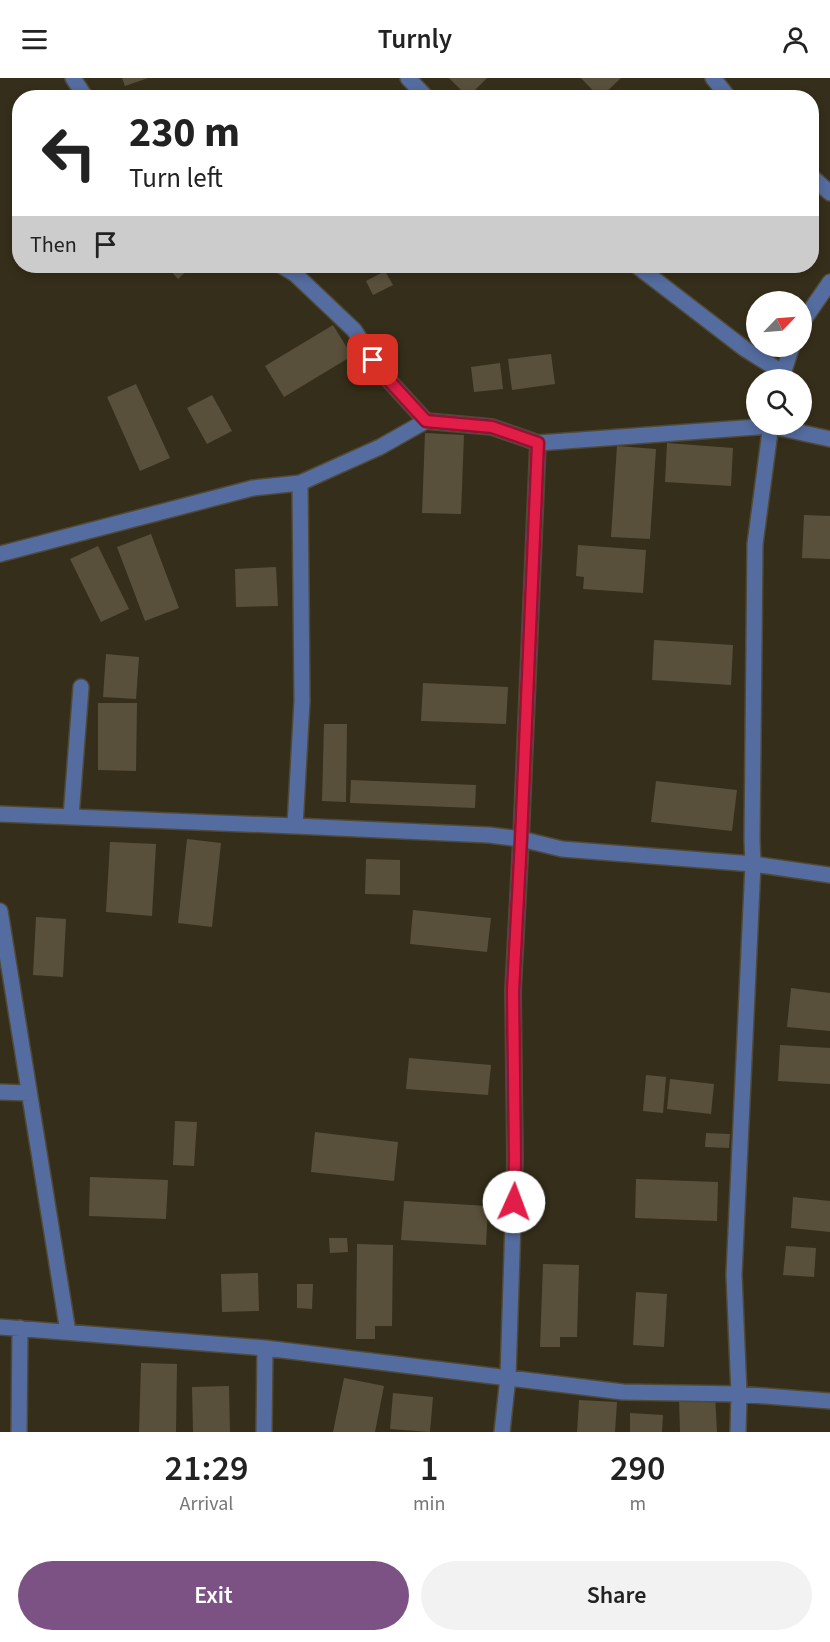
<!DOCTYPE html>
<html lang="en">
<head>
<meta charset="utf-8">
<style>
  body { margin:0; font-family:"Source Sans 3",sans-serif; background:#f2f2f2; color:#222; height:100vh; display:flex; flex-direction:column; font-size:22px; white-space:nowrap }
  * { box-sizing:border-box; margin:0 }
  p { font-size:20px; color:#767676 }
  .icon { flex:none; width:33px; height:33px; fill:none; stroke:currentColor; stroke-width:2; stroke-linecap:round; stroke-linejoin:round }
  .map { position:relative; height:1354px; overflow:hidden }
  .details { display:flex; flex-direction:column; background:#fff; flex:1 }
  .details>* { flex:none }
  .banner { position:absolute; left:12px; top:12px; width:807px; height:183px; border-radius:24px; box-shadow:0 3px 9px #0003; background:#fff; color:#222; overflow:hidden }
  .needle { width:39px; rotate:65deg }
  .buttons { position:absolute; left:746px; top:213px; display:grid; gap:12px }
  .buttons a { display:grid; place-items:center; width:66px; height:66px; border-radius:50%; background:#fff; box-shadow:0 3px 9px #0003; font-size:30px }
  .pin { position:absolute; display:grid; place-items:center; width:51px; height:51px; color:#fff; margin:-26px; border-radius:12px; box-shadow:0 3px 9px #0006 }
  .me { position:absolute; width:66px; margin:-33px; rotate:2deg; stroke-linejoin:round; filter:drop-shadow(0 0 4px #0008) }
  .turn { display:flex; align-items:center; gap:21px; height:126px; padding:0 18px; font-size:27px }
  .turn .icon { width:78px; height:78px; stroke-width:2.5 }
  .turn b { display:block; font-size:42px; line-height:51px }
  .then { display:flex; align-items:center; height:57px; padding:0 18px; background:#0003; gap:12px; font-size:22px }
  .eta { display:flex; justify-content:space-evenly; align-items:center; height:102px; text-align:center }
  .eta b { font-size:36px; font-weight:600; line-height:42px }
  .cta { display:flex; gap:12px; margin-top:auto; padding:12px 18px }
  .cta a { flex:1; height:69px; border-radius:36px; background:#7c5284; color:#fff; font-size:24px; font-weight:600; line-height:69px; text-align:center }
  .cta a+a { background:#f2f2f2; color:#222 }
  header { display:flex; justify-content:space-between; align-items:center; height:78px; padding:0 18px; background:#fff; font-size:27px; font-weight:600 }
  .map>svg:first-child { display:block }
  .building { fill:#59503b }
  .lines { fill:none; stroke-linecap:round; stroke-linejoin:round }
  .street-casing { stroke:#504936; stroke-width:18 }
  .street { stroke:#546c9f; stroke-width:15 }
  .route-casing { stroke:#92132f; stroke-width:15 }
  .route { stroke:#e11d48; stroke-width:10 }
</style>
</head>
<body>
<header><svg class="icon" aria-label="menu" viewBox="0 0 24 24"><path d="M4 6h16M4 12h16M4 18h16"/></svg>Turnly<svg class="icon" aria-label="person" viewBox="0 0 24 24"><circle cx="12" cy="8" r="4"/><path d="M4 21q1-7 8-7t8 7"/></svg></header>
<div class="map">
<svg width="830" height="1354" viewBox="0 0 830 1354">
  <rect width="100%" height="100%" fill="#352e1a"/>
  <path class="building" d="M122,0H148L125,8Z
    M449,0H487L468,19Z
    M581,0H621L600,20Z
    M166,188H192L178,201Z
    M385,193L393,207L373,217L366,203Z
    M333,247L352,278L284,319L265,288Z
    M551,276L555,306L512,312L508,281Z
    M500,285L503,311L474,314L471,289Z
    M136,306L170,380L140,393L107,319Z
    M212,317L232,353L207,366L187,330Z
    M425,355L464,357L461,436L422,435Z
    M667,365L733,370L731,408L665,404Z
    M617,368L656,371L650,461L611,459Z
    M804,437L830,438V481L802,480Z
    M151,456L179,530L145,543L117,469Z
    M578,467L646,472L643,515L583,511L584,499L576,498Z
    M98,468L129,531L101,544L70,481Z
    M276,489L278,528L236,529L235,491Z
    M654,562L733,567L731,607L652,602Z
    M106,576L139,579L136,621L103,619Z
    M423,605L508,609L506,646L421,643Z
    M98,625H137L136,693L98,692Z
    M324,646H347L346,724L322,723Z
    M351,702L476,707L475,730L350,725Z
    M656,703L737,712L732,753L651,744Z
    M187,761L221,765L212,849L178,845Z
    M110,764L156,766L152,838L106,834Z
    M366,781L400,782V817L365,816Z
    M413,832L491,840L487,874L410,866Z
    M36,839L66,841L63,899L33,897Z
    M791,910L830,915V953L787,949Z
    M780,967L830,970V1006L778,1003Z
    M409,980L491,987L488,1017L406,1011Z
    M646,997L666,999L663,1035L643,1033Z
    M670,1001L714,1006L711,1036L667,1031Z
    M175,1043L197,1044L194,1088L173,1087Z
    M315,1054L398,1064L394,1103L311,1094Z
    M706,1055L730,1056L729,1070L705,1069Z
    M90,1099L168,1102L166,1141L89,1138Z
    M636,1101L718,1104L717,1143L635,1140Z
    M793,1119L830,1123V1154L791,1150Z
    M404,1123L488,1128L486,1167L401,1162Z
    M329,1160H347L348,1174L330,1175Z
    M357,1166L393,1167L392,1248H375V1261H356Z
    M786,1168L816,1170L814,1199L783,1197Z
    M543,1186L579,1187L577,1259H560V1269H540Z
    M258,1195L259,1233L222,1234L221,1196Z
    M297,1206H313L312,1231L297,1230Z
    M636,1214L667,1216L664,1269L633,1267Z
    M141,1285L177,1286L176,1354H139Z
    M344,1300L384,1308L375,1354H333Z
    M229,1308L230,1354H193L192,1309Z
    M393,1315L433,1319L430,1354L390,1351Z
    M715,1316L717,1354H680L679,1321Z
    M579,1322L617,1324L615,1354H577Z
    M630,1335L663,1337L662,1354H630Z"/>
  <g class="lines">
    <g class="street-casing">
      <path id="street" d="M73,0L86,20
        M408,0L427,20
        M713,0L729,20
        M812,99L830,115
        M282,188L295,196L354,252L383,296L426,343
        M637,188L745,271L782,294
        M801,246L830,204
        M781,302L792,268
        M300,405L302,623L295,748L489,757L521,761L562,771L753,786L830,797
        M0,476L253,410L300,405L380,369L426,343L492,349L538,365L771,348L830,361
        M0,736L295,748
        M71,739L81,609
        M0,833L68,1254
        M0,1014L29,1015
        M0,1249L265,1270L623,1314L739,1316L734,1197L753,786L752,762L755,466L771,346
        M19,1354L20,1250
        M264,1354L265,1270
        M502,1354L508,1299L515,1081L513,913L521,761L538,365
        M738,1354L739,1316L830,1323"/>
    </g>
    <use href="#street" class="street"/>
  </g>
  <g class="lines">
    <g class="route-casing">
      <path id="route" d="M373,282L383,296L426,343L492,349L538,365L521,761L513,913L515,1081L514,1124"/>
    </g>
    <use href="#route" class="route"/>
  </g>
</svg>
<div class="buttons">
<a><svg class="needle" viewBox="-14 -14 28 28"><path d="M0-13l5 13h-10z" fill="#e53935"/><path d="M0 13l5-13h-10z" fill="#767676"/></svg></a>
<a><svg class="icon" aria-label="search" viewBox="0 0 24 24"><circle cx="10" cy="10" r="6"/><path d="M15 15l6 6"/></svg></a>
</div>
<div class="pin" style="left:373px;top:282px;background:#d93025"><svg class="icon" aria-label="arrive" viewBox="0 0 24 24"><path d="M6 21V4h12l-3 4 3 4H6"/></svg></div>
<svg class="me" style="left:514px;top:1124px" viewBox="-20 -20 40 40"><circle r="19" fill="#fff"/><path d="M0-13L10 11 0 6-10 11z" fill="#e11d48"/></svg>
<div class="banner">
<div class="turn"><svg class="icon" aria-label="left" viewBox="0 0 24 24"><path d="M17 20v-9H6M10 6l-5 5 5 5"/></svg><div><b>230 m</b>Turn left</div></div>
<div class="then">Then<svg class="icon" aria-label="arrive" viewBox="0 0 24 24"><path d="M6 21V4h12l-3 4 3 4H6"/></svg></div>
</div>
</div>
<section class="details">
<div class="eta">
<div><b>21:29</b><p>Arrival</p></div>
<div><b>1</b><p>min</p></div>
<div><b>290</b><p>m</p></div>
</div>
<div class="cta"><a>Exit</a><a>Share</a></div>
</section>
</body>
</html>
